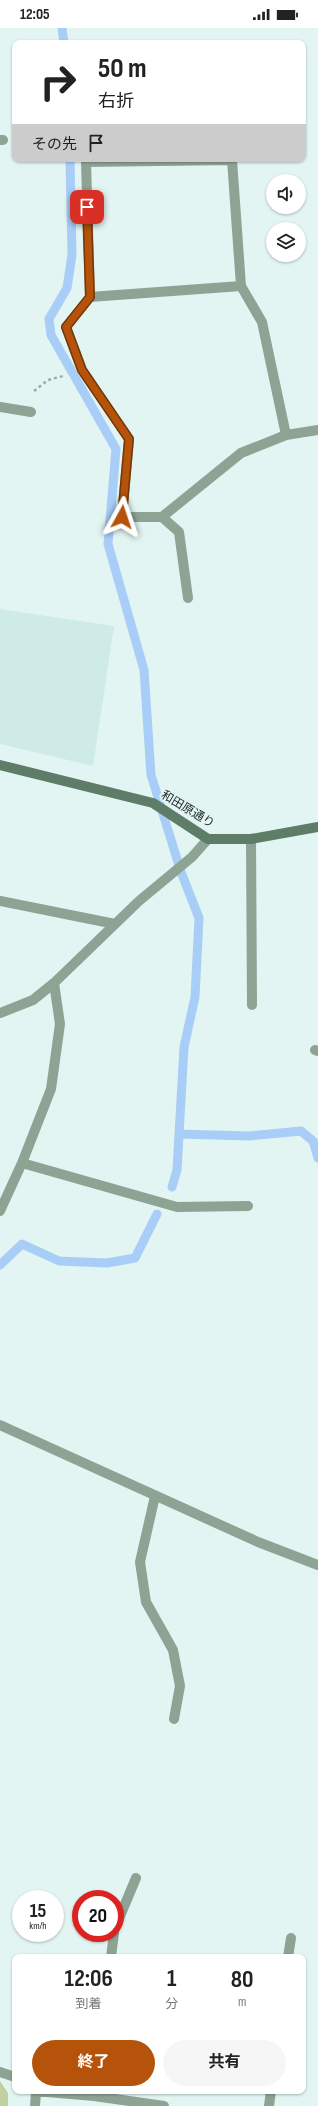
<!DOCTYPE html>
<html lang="ja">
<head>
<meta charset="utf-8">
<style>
  body { margin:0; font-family:"Sofia Sans Condensed","Noto Sans JP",sans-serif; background:#f6f6f6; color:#222; height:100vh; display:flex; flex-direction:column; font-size:15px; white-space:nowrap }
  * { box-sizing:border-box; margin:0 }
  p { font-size:13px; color:#767676 }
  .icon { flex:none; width:22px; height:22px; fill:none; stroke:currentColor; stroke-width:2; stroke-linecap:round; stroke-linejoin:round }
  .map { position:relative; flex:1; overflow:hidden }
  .details { position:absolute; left:12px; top:1926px; width:294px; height:140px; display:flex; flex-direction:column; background:#fff; border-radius:8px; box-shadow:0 1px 3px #0004 }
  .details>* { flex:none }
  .top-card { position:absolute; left:12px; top:12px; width:294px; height:122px; border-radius:8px; box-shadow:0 1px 3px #0004; background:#fff; color:#222; overflow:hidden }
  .fabs { position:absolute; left:266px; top:146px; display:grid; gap:8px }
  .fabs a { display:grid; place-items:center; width:40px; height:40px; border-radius:50%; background:#fff; box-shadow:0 1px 3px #0004; font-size:20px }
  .speed { position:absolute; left:12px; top:1862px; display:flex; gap:8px; font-size:20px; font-weight:700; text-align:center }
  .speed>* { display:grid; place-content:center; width:52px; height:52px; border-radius:50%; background:#fff; box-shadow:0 1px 3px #0004; line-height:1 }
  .speed small { font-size:10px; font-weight:400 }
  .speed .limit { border:6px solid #d22; background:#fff; color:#111 }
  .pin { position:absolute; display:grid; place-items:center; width:34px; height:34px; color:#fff; margin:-17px; border-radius:8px; box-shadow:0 2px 6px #0006 }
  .me { position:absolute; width:44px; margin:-22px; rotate:5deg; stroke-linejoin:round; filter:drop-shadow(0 0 3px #0008) }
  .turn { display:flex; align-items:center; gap:14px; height:84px; padding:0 20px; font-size:18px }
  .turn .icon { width:52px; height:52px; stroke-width:2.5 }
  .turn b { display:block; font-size:28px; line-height:34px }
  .then { display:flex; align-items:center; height:38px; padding:0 20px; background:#0003; gap:8px; font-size:15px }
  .eta { display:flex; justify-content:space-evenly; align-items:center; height:68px; text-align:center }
  .eta b { font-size:24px; font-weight:700; line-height:28px }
  .action { display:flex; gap:8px; margin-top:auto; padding:8px 20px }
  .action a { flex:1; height:46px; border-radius:24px; background:#b45309; color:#fff; font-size:16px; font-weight:700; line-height:46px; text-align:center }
  .action a+a { background:#f6f6f6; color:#222 }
  .status { display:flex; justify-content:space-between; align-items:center; height:28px; padding:0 20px; background:#fff; direction:ltr }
  .status svg { height:11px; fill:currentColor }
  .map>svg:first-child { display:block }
  .built { fill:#cfebe8 }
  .green { fill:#c0d19f }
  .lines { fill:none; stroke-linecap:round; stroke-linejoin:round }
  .stream { stroke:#a8cef8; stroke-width:9 }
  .path { stroke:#9ba9a7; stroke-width:2.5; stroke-dasharray:3 3; stroke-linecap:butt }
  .lane { stroke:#8da394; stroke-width:10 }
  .street { stroke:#8da394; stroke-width:10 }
  .secondary { stroke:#5e7d68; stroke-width:10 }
  .route-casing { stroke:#753606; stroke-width:10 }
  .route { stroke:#b45309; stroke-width:7 }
  .labels { text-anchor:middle; stroke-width:4; stroke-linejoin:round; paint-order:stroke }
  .street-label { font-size:12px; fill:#1d2423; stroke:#e2f5f2 }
</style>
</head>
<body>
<div class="status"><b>12:05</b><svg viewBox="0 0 49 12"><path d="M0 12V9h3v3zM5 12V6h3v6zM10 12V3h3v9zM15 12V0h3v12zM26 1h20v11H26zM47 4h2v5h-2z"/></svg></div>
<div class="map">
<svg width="318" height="2078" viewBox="0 0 318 2078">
  <rect width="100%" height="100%" fill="#e2f5f2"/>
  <path class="built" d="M0,581L114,598L93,738L0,716Z"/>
  <path class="green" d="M0,2053L8,2065V2078H0Z"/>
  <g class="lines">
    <path class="stream" d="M62,0L64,15
      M70,131L72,227L67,260L49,291L51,307L116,421L108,516L144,642L151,747L181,844L199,890L195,969L184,1019L177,1142L172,1159
      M179,1106L249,1108L301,1103L313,1113L318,1130
      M0,1237L22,1216L59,1233L107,1235L135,1230L157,1186"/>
    <path class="path" d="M34,363L48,352L63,348"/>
    <path class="lane" d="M0,112H3
      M241,258L90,269L86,134L232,132L241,258L262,294L286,407L318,402
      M90,269L66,299L82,342L129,411L122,489H162L241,425L286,407
      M0,379L31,384
      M162,489L179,504L188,570"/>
    <path class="street" d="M251,811L252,977
      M0,873L115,896
      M0,985L33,972L54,955L139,873L192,829L208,811
      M315,1022L318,1023
      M22,1135L177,1179L248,1178
      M0,1183L22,1135L51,1061L60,996L54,955
      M0,1397L258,1514L318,1537
      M155,1468L140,1534L146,1574L173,1622L180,1658L174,1691
      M115,1900L136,1850
      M111,1929L114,1905
      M288,1929L291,1910
      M0,2044L15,2049
      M35,2063L94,2068L164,2078
      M35,2078L36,2064
      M269,2078L271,2063"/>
    <path class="secondary" d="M0,737L153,775L208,811H251L318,799"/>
  </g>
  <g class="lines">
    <g class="route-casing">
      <path id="route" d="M87,179L90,269L66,299L82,342L129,411L122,489"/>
    </g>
    <use href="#route" class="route"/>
  </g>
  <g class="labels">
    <g class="street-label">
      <text transform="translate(188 781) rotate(31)" y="4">和田原通り</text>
    </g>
  </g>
</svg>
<div class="fabs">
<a><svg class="icon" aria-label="sound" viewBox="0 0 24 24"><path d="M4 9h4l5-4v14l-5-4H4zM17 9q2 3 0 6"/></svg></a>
<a><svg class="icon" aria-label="layers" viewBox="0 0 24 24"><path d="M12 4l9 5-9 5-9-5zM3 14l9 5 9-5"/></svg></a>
</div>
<div class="speed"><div>15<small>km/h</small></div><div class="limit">20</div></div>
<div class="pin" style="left:87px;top:179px;background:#d93025"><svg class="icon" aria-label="arrive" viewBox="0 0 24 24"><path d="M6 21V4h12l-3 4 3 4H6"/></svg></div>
<svg class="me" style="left:122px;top:489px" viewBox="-20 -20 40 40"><path d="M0-17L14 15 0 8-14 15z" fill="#b45309" stroke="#fff" stroke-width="4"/></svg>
<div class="top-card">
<div class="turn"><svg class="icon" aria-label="right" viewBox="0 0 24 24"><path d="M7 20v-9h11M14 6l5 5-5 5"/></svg><div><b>50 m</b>右折</div></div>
<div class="then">その先<svg class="icon" aria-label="arrive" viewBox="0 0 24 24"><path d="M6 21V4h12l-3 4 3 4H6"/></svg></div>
</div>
<section class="details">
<div class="eta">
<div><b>12:06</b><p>到着</p></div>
<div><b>1</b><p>分</p></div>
<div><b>80</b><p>m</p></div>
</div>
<div class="action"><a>終了</a><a>共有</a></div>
</section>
</div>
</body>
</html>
